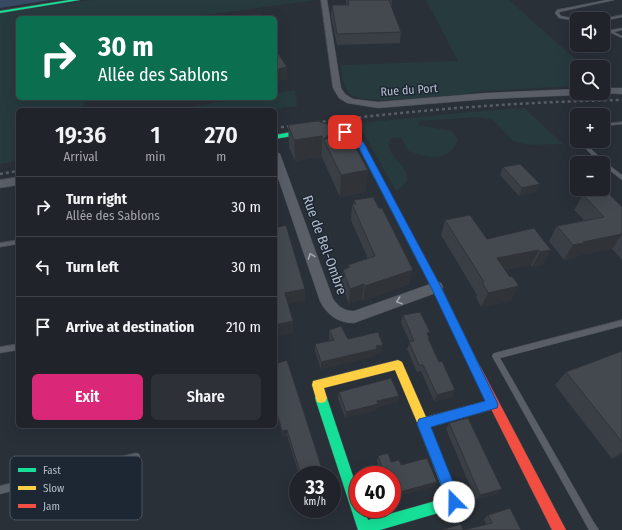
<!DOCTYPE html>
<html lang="en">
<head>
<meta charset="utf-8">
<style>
  body { margin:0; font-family:"Fira Sans Condensed",sans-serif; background:#2d3036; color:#f1f3f6; height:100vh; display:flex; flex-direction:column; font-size:15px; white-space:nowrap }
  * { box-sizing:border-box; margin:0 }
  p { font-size:13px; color:#a2a4a8 }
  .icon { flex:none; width:22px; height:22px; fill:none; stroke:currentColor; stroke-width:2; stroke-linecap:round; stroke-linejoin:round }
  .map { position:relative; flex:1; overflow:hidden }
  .drawer { position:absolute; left:16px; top:108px; width:261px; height:320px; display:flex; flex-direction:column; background:#20242a; border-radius:6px; box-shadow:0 4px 16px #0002,0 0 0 1px #3d4147 }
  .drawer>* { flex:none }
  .top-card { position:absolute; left:16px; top:16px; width:261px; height:84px; border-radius:6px; box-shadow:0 4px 16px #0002,0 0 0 1px #3d4147; background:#0b6e4f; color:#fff; overflow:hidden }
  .controls { position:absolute; left:570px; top:12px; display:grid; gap:8px }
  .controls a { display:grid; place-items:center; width:40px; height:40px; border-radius:6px; background:#20242a; box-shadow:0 4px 16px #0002,0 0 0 1px #3d4147; font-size:20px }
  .speed { position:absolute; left:289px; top:466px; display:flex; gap:8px; font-size:20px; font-weight:700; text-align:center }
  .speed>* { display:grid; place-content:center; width:52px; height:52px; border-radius:50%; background:#20242a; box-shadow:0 4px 16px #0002,0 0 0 1px #3d4147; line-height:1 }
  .speed small { font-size:10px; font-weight:400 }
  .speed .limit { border:6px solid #d22; background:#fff; color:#111 }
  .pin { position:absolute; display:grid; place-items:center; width:34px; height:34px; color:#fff; margin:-17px; border-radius:8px; box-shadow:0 2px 6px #0006 }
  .me { position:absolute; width:44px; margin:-22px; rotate:338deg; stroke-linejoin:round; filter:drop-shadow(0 0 3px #0008) }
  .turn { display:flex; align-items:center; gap:14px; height:84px; padding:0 16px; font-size:18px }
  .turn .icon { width:52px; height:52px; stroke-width:2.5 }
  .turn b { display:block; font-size:28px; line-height:34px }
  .eta { display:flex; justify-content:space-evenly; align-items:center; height:68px; text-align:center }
  .eta b { font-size:24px; font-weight:600; line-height:28px }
  .button { display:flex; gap:8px; margin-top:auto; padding:8px 16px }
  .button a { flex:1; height:46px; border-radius:6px; background:#db2777; color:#fff; font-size:16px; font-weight:600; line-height:46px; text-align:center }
  .button a+a { background:#2d3036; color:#f1f3f6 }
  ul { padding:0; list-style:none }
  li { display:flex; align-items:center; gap:12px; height:60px; padding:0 16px; border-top:1px solid #3d4147 }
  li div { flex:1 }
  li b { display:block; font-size:15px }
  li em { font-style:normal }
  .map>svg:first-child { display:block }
  .green { fill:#273a3e }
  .water { fill:#384963 }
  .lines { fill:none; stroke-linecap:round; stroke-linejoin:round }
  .lane-casing { stroke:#484c53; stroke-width:1 }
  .street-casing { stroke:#484c53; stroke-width:1 }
  .fast-casing { stroke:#484c53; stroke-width:1 }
  .slow-casing { stroke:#484c53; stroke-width:1 }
  .jam-casing { stroke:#484c53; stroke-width:1 }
  .lane { fill:#5a5e66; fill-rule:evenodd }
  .street { fill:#5a5e66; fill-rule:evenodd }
  .fast { fill:#16e098; fill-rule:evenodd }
  .slow { fill:#ffcf43; fill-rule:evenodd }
  .jam { fill:#f24e42; fill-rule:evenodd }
  .rail { stroke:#595d64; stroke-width:2.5; stroke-dasharray:3 3; stroke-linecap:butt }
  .wall { fill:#3a3f45 }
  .shaded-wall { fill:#303338 }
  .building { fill:#444950; stroke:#303338 }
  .oneway { stroke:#a2a9b5 }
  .route { fill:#1a73e8; stroke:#114b97 }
  .labels { text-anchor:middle; stroke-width:3; stroke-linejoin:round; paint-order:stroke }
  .far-street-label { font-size:12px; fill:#b4bcc9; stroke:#1d2633 }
  .street-label { font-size:14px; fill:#b4bcc9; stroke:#1d2633 }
  .key { fill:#1d2633; stroke:#4a5360; stroke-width:1 }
  .key-label { font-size:11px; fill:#b4bcc9 }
</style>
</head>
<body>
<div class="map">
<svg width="622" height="530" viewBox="0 0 622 530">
  <rect width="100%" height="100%" fill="#2a3038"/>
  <path class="green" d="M90,0H317L182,18H18V98H84L83,110H18V161L0,164V13Z
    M426,0H509L584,67H577V86L480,91L467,94C447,95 362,107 349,93C342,86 342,75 341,65L458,61Z
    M295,90L297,106L269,110H171L244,98H275V93Z
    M524,108L563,144L528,145L513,141L493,120L479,117L421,121L418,125L452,131L458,140C447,164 428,157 408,151L401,137L391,138C381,156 410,162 407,182L396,191L364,134L357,129L340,125L470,112Z"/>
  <path class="water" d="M0,0H51L0,8Z"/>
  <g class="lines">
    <g class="lane-casing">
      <path id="lane" d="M607,0H614L559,12V13L561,16L577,19V21L559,18L555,13L557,10Z
        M622,15V17L603,21V19Z
        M603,27L611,30L622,28V30L614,32L622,36V38L603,29Z
        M622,122V124L603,126V124Z
        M585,141H589L591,149L605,162L622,175V180L603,165V163H600L587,150Z
        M18,240V244L0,247V243Z
        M622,320V326L500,358L593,521L599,530H589L492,356L493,354L495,353Z
        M18,344V350L0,353V347Z
        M136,453L139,454L140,457L139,460L136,461L0,494V486Z"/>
    </g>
    <g class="street-casing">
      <path id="street" d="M321,0H327L341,88L345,94L353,99L378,102L487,93L577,89V93H581L577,95L487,99L378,108L347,103L339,98L333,88Z
        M603,88H622V94L600,93H603Z
        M275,151L280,154L333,299C339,307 344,311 354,311L436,282L441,283L443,287L441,291L354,323C338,323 327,315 320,301L275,169Z
        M18,177V185L0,188V180Z"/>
    </g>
    <g class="fast-casing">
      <path id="fast" d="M69,0H80L0,13V11Z
        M308,129C328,128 345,131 362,142L441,287L481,369L480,372L476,374L472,372L431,287L357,144C329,127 305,134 275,139V135Z
        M321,393L325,394L327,398L358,491V509H364L368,520L446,498L417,423L419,419L423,417L427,419L460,502L459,507L380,530H358L315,398L317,394Z"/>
    </g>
    <g class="slow-casing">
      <path id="slow" d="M398,360L402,362L426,417L493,399L497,400L499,404L497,408L423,429L419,427L395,370L324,388L327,398L325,402L321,403L317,402L312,385L313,381Z"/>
    </g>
    <g class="jam-casing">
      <path id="jam" d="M476,364L480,366L566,530H552L471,369L472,366Z"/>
    </g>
    <use href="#lane" class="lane"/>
    <use href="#street" class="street"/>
    <use href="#fast" class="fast"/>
    <use href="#slow" class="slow"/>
    <use href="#jam" class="jam"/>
    <path class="rail" d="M275,128C390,112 506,102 622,100
      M0,174L18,171"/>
  </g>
  <path class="wall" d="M346,0H392V7L401,32L400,43L337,45L331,16L332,5H346Z
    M288,125L337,137L368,170L365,192L340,197L322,157L295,161L289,147Z
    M503,167L536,192L519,196L500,175Z
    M583,195L622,207V260L612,249L576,256L575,258L564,260L549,241L557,226L584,220L574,210Z
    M354,200L409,284L363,301L362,299L349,304L342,285L343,270L348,268V265L368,259L351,220L352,204H354Z
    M445,220L487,239L534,228L543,265L532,267L531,265L506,270L511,301L481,307L476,297L477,295L441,235Z
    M403,315L429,337V339L439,362L455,390L452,397L434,401L421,371L417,372L407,349L410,342L401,323Z
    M329,330L348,339L383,345L381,352L376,353L375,356L321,369L315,351V344L330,340L329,337Z
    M622,351V455L612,459L555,385L566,372Z
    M275,364L324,475H299L287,435L283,437L275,409Z
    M339,392L399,396L397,402L377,407L376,410L345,418L338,398Z
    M449,423L497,494L476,500L446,429Z
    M378,456L391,462L401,465L437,482L434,487L380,471L377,461Z
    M488,515L521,530L486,524L484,519Z"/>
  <path class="shaded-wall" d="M287,67L288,80L275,82V70Z
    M338,127L337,148L324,139Z
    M322,136V157L295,161L294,140Z
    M368,170L365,192L340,197L341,175Z
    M540,184L536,192L519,196L522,188Z
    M275,198L277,200L278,221L275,222Z
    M622,234L612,249L576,256L575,258L564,260L573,245L583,242Z
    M539,250L531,265L491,273L497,258Z
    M551,250L543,265L532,267L540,252Z
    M413,270L409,284L363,301L365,286Z
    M364,284L362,299L349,304L350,289Z
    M519,286L511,301L481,307L488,293Z
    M305,289V301L286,305L285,293Z
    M293,321V333L275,337V325Z
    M383,345L381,352L376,353L375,356L321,369V362Z
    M455,390L452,397L434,401L437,395Z
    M399,396L397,402L377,407L376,410L345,418L346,412L377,401Z
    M287,430V435L283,437L282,431Z
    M622,452V455L612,459Z
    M437,482L434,487L392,498V494Z
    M502,489L497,494L476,500L480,495Z
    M313,509H325L303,517V512Z"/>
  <path class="building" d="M348,0H389L401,32L337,34L332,5H349Z
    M260,14L263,18H242L241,16Z
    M275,49L287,67L275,70Z
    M317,121L338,127L324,139L349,136L368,170L341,175L322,136L294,140L288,125Z
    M520,164L540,184L522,188L503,167Z
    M606,191L622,207V234L583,242L584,243L573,245L557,226L604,217L583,195Z
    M373,197L379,208H382L413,270L365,286L364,284L350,289L343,270L350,267L348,265L375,256L352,204H356L354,200Z
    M470,215L487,239L534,228L551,250L540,252L539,250L497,258L510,277L512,276L519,286L488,293L482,282H484L445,220Z
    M286,225L305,289L285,293L293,321L275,325V228Z
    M420,312L430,332L427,333L429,338H428L439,362L442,361L455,390L437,395L423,365H419L409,342L414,341L403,315Z
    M341,326L348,339L378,332L383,345L376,346L377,349L321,362L315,344L334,340L329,330Z
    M622,351V442L566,372Z
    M287,360L324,475H301L287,430L282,431L275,406V364Z
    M391,378L399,396L377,401L378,404L346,412L339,392Z
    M468,418L502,489L480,495L449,423Z
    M388,453L391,462L399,460L401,465L427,458L437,482L392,494V475H368L383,470L378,456Z
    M510,508L521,530H463L492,523L488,515Z
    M302,509H313L303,512Z
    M461,524L463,530H441Z"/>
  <defs><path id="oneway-chevron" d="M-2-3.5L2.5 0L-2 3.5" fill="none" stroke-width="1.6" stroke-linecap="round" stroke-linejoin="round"/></defs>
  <g class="oneway">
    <use href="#oneway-chevron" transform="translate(311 256) rotate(-110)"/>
    <use href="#oneway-chevron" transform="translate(399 301) rotate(161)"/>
  </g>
  <path class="route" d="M345,130L357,135L364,143L441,287L498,404L497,408L493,409L431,427L461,502L459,506L454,508L450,506L417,424L419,419L423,418L485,401L431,287L357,144L352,138L343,134V131Z"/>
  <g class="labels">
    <g class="far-street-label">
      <text transform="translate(409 90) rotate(-4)" y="4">Rue du Port</text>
    </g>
    <g class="street-label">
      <text transform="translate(325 245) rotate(70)" y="5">Rue de Bel-Ombre</text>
    </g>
  </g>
  <rect x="10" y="456" width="132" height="64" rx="6" class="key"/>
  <rect x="18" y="468" width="18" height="4" fill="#16e098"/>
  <rect x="18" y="486" width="18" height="4" fill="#ffcf43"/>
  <rect x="18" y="504" width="18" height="4" fill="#f24e42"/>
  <g class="key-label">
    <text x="43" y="474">Fast</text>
    <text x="43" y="492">Slow</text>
    <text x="43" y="510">Jam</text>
  </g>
</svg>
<div class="controls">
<a><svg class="icon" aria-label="sound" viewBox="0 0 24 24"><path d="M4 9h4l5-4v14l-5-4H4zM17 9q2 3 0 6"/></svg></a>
<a><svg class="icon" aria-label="search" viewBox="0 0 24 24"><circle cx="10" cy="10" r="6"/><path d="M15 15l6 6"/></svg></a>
<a>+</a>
<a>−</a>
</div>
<div class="speed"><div>33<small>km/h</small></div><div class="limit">40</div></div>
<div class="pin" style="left:345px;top:132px;background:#d93025"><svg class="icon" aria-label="arrive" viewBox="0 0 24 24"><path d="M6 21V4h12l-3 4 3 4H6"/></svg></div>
<svg class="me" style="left:454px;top:502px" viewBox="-20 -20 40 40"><circle r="19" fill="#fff"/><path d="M0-13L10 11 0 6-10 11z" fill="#1a73e8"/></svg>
<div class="top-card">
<div class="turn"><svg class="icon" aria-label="right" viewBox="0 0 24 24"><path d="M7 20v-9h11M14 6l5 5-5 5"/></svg><div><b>30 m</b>Allée des Sablons</div></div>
</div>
<section class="drawer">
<div class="eta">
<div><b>19:36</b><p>Arrival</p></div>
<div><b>1</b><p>min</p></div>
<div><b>270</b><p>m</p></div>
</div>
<ul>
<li><svg class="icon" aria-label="right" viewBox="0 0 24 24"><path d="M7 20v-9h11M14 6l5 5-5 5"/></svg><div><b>Turn right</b><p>Allée des Sablons</p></div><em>30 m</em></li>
<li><svg class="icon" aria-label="left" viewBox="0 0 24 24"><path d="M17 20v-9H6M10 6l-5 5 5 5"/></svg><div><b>Turn left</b></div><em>30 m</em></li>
<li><svg class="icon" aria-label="arrive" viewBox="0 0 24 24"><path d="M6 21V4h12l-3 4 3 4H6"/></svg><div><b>Arrive at destination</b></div><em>210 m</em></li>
</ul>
<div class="button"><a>Exit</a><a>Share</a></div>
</section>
</div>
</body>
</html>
